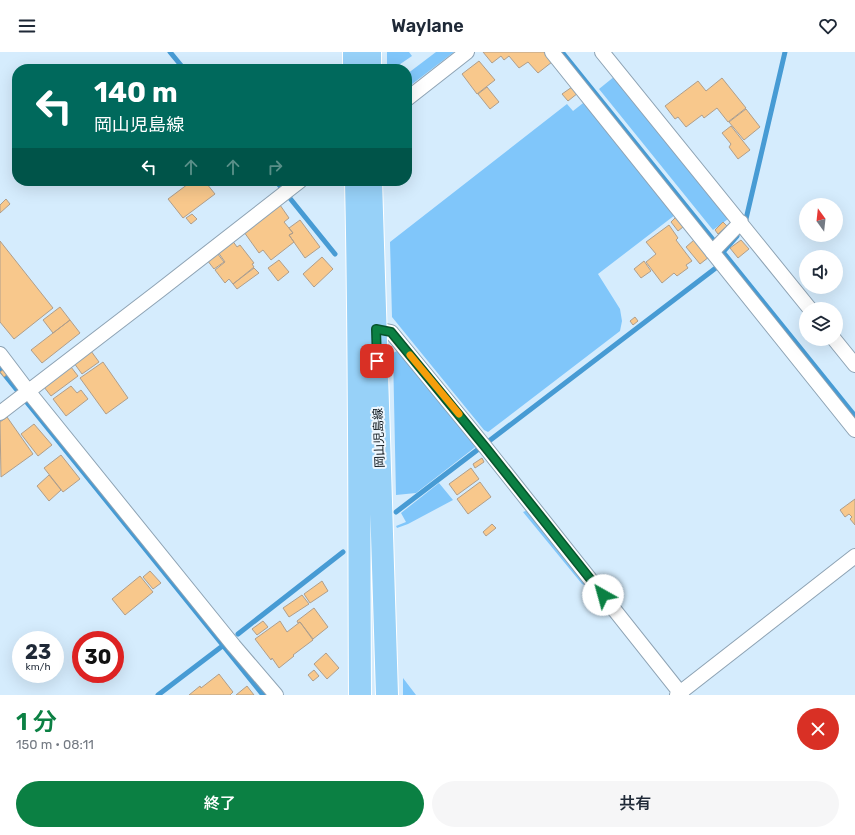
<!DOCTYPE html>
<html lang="ja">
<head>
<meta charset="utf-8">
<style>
  body { margin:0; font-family:Rubik,"Noto Sans JP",sans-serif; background:#f6f6f7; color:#1f2937; height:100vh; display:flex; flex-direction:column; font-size:15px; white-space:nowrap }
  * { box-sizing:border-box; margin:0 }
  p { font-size:13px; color:#747a83 }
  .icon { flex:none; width:22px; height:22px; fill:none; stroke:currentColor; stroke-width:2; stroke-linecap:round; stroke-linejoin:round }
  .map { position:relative; height:643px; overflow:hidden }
  .drawer { display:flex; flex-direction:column; background:#fff; flex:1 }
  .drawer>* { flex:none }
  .guide { position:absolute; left:12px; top:12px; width:400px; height:122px; border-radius:16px; box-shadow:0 4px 16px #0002; background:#00695c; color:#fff; overflow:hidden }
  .needle { width:26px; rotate:345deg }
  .fabs { position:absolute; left:799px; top:146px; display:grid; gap:8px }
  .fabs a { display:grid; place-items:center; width:44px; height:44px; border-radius:50%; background:#fff; box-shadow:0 4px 16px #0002; font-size:20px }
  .speed { position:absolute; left:12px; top:579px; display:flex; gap:8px; font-size:20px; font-weight:700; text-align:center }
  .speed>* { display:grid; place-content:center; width:52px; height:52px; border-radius:50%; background:#fff; box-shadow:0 4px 16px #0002; line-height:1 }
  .speed small { font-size:10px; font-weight:400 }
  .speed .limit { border:6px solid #d22; background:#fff; color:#111 }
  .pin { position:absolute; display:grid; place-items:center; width:34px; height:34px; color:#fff; margin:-17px; border-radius:8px; box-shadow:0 2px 6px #0006 }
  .me { position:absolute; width:44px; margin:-22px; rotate:322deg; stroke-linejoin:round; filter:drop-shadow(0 0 3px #0008) }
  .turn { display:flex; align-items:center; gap:14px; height:84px; padding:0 16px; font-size:18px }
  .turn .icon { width:52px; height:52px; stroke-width:2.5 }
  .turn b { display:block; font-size:28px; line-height:34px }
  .lanes { display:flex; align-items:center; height:38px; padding:0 16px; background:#0003; justify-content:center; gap:20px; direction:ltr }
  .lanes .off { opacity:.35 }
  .round { display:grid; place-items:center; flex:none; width:42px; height:42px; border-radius:21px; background:#f6f6f7 }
  .overview { display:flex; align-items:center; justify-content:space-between; height:68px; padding:0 16px }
  h1 { font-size:24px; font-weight:600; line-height:30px; color:#0b8043 }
  .cta { display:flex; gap:8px; margin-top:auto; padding:8px 16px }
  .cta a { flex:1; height:46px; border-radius:24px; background:#0b8043; color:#fff; font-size:16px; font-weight:600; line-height:46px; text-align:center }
  .cta a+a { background:#f6f6f7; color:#1f2937 }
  header { display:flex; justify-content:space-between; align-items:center; height:52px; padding:0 16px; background:#fff; font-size:18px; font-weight:600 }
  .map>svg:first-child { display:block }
  .green { fill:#80c6fa }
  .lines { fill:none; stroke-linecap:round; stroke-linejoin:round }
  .stream { stroke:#479bd4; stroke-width:5 }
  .building { fill:#f8c88c; stroke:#af9e8b }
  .minor-casing { stroke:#8ea3b4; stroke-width:16 }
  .primary-casing { stroke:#fff; stroke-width:24 }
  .minor { stroke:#fff; stroke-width:14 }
  .primary { stroke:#97d1f8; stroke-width:22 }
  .route-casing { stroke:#07532c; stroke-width:10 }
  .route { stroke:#0b8043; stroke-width:7 }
  .slow { stroke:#f59e0b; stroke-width:7 }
  .labels { text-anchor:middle; stroke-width:4; stroke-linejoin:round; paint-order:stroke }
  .street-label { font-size:12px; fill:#0f171d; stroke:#eef7fe }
</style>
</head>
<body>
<header><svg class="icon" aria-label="menu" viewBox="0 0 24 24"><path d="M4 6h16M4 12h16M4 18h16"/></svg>Waylane<svg class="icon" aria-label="heart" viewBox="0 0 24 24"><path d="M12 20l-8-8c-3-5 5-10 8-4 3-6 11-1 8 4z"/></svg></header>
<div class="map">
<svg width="855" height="643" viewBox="0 0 855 643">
  <rect width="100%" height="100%" fill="#d5ecfd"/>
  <path class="green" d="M387,0H409L412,4L393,17H389L387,15Z
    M436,0H454L407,36V22Z
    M615,24L728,167L713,178L599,37Z
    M587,48L675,163L598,222L620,257L622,269L620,279L488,380L484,378L392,265L390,190L567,52L573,59Z
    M401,297L478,393L416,441L396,443L393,301Z
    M439,431L453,448L408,472L397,476L396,474L406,470L401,461Z
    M528,458L591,536L582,532L523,460Z
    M403,626L416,643H403Z"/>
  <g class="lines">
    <path class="stream" d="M170,0L184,17
      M562,0L855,364
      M276,129L335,202
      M746,167L785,0
      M723,200L737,184
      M0,317L263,643
      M396,460L721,212
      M238,582L343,500
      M158,643L225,592"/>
  </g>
  <path class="building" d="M483,0H544L552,10L538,21L528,10L519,16L509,4L504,8L501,4L492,11Z
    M479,9L495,28L477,42L462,22Z
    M722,26L746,56L728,70L717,56L704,66L702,63L686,75L678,65L675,67L665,54L698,29L706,39Z
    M487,35L499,50L490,57L478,42Z
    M572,35L578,41L568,49L562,42Z
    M746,57L760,75L744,88L729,70Z
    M731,74L750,98L738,107L729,95L731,92L722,81Z
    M192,129H201L205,134L207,132L215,142L183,166L168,147Z
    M6,147L10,152L0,161V153Z
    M280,153L289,166L284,170L293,181L289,183L294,190L271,208L263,198L259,201L244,180Z
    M192,162L197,167L191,172L186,166Z
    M676,165L683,175L678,179L671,170Z
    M300,168L320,195L305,206L289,183L293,181L289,176Z
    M723,170L727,174L718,182L715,178Z
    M669,173L678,186L676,188L692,209L686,213L688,216L677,224L674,221L662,231L646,210L656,202L646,190Z
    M232,188L237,195L240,193L254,211L252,212L254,215L233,232L229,227L225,231L215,218L225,210L218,200Z
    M694,188L709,205L700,212L686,195Z
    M741,188L749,197L738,206L730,196Z
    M0,189L53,256L14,287L0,270Z
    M217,201L224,210L214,217L207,208Z
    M322,205L333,217L314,235L303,222Z
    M279,208L289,220L278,229L268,216Z
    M644,209L651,219L641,226L634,217Z
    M254,216L259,221L237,237L233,232Z
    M60,255L70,268L53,281L43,268Z
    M635,265L638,269L633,273L630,269Z
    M70,268L80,281L42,311L31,298Z
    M91,299L99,310L82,322L74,311Z
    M103,310L128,346L106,362L80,326Z
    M71,315L78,324L51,344L44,335Z
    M4,317L8,322L4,325L0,320Z
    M71,334L77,341L81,338L88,347L66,364L53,347Z
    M7,365L33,402L1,425L0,370Z
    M34,372L52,393L38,404L21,382Z
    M61,403L80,427L63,440L44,416Z
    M482,406L484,410L475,416L473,412Z
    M471,416L479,427L457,443L449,432Z
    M49,423L61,438L49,449L37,434Z
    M480,430L491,445L468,462L457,447Z
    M855,447V473L850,467L852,465L849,462L845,465L840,458Z
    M492,472L496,476L486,484L483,480Z
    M150,519L161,531L153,537L143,525Z
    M140,524L153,540L125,563L112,547Z
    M322,529L328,539L310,551L304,542Z
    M302,543L309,552L289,565L283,556Z
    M314,556L328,575L313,587L300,570L298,571L297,569Z
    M263,569L268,575L257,583L252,577Z
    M280,569L287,580L300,570L313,588L293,603L294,604L279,616L272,606L271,608L255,587Z
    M326,601L339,616L327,627L314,612Z
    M314,618L319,624L313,629L308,623Z
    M219,622L233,640L230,643H189L200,634L201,636Z
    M247,634L254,643H236Z"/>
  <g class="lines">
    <g class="minor-casing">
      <path id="minor" d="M552,0L855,378
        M602,0L810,257
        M407,47L467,0
        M712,200L741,170
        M376,277L391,280L486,396L682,643
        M834,287L855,313
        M0,302L28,339L234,594L276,643
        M0,361L159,239L300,129
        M677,643L855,504"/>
    </g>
    <g class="primary-casing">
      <path id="primary" d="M370,0V17
        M354,17V0
        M356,129C360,300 359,472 360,643
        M371,129L387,643"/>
    </g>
    <use href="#minor" class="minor"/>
    <use href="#primary" class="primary"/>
  </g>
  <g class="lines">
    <g class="route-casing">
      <path id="route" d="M377,309L376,277L391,280L486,396L603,543"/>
    </g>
    <use href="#route" class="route"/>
    <path class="slow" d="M410,303L459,362"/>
  </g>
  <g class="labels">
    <g class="street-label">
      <text transform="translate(379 386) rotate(-92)" y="4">岡山児島線</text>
    </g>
  </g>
</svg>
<div class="fabs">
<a><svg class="needle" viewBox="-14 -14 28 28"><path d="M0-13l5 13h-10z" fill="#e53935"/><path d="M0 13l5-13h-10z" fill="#747a83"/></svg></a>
<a><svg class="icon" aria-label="sound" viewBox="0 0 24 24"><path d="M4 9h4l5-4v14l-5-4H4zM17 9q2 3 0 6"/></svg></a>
<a><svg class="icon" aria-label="layers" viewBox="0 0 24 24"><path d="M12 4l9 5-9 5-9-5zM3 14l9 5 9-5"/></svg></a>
</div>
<div class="speed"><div>23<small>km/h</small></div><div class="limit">30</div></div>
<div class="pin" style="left:377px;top:309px;background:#d93025"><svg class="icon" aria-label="arrive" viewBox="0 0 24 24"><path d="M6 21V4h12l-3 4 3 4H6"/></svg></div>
<svg class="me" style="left:603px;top:543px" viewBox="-20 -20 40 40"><circle r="19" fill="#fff"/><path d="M0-13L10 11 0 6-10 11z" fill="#0b8043"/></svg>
<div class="guide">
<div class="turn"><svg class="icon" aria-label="left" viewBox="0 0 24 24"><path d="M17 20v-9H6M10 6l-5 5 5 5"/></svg><div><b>140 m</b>岡山児島線</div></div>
<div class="lanes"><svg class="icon" aria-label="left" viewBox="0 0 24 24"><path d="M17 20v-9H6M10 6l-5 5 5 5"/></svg><svg class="icon off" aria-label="ahead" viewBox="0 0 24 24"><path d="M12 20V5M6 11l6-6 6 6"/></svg><svg class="icon off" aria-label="ahead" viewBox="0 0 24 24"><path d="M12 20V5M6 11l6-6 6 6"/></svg><svg class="icon off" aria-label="right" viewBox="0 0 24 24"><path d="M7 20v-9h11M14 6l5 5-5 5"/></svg></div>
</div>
</div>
<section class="drawer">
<div class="overview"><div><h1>1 分</h1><p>150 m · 08:11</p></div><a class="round" style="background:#d93025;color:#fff"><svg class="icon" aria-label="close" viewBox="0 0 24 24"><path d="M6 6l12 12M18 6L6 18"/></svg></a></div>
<div class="cta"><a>終了</a><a>共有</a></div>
</section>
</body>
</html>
